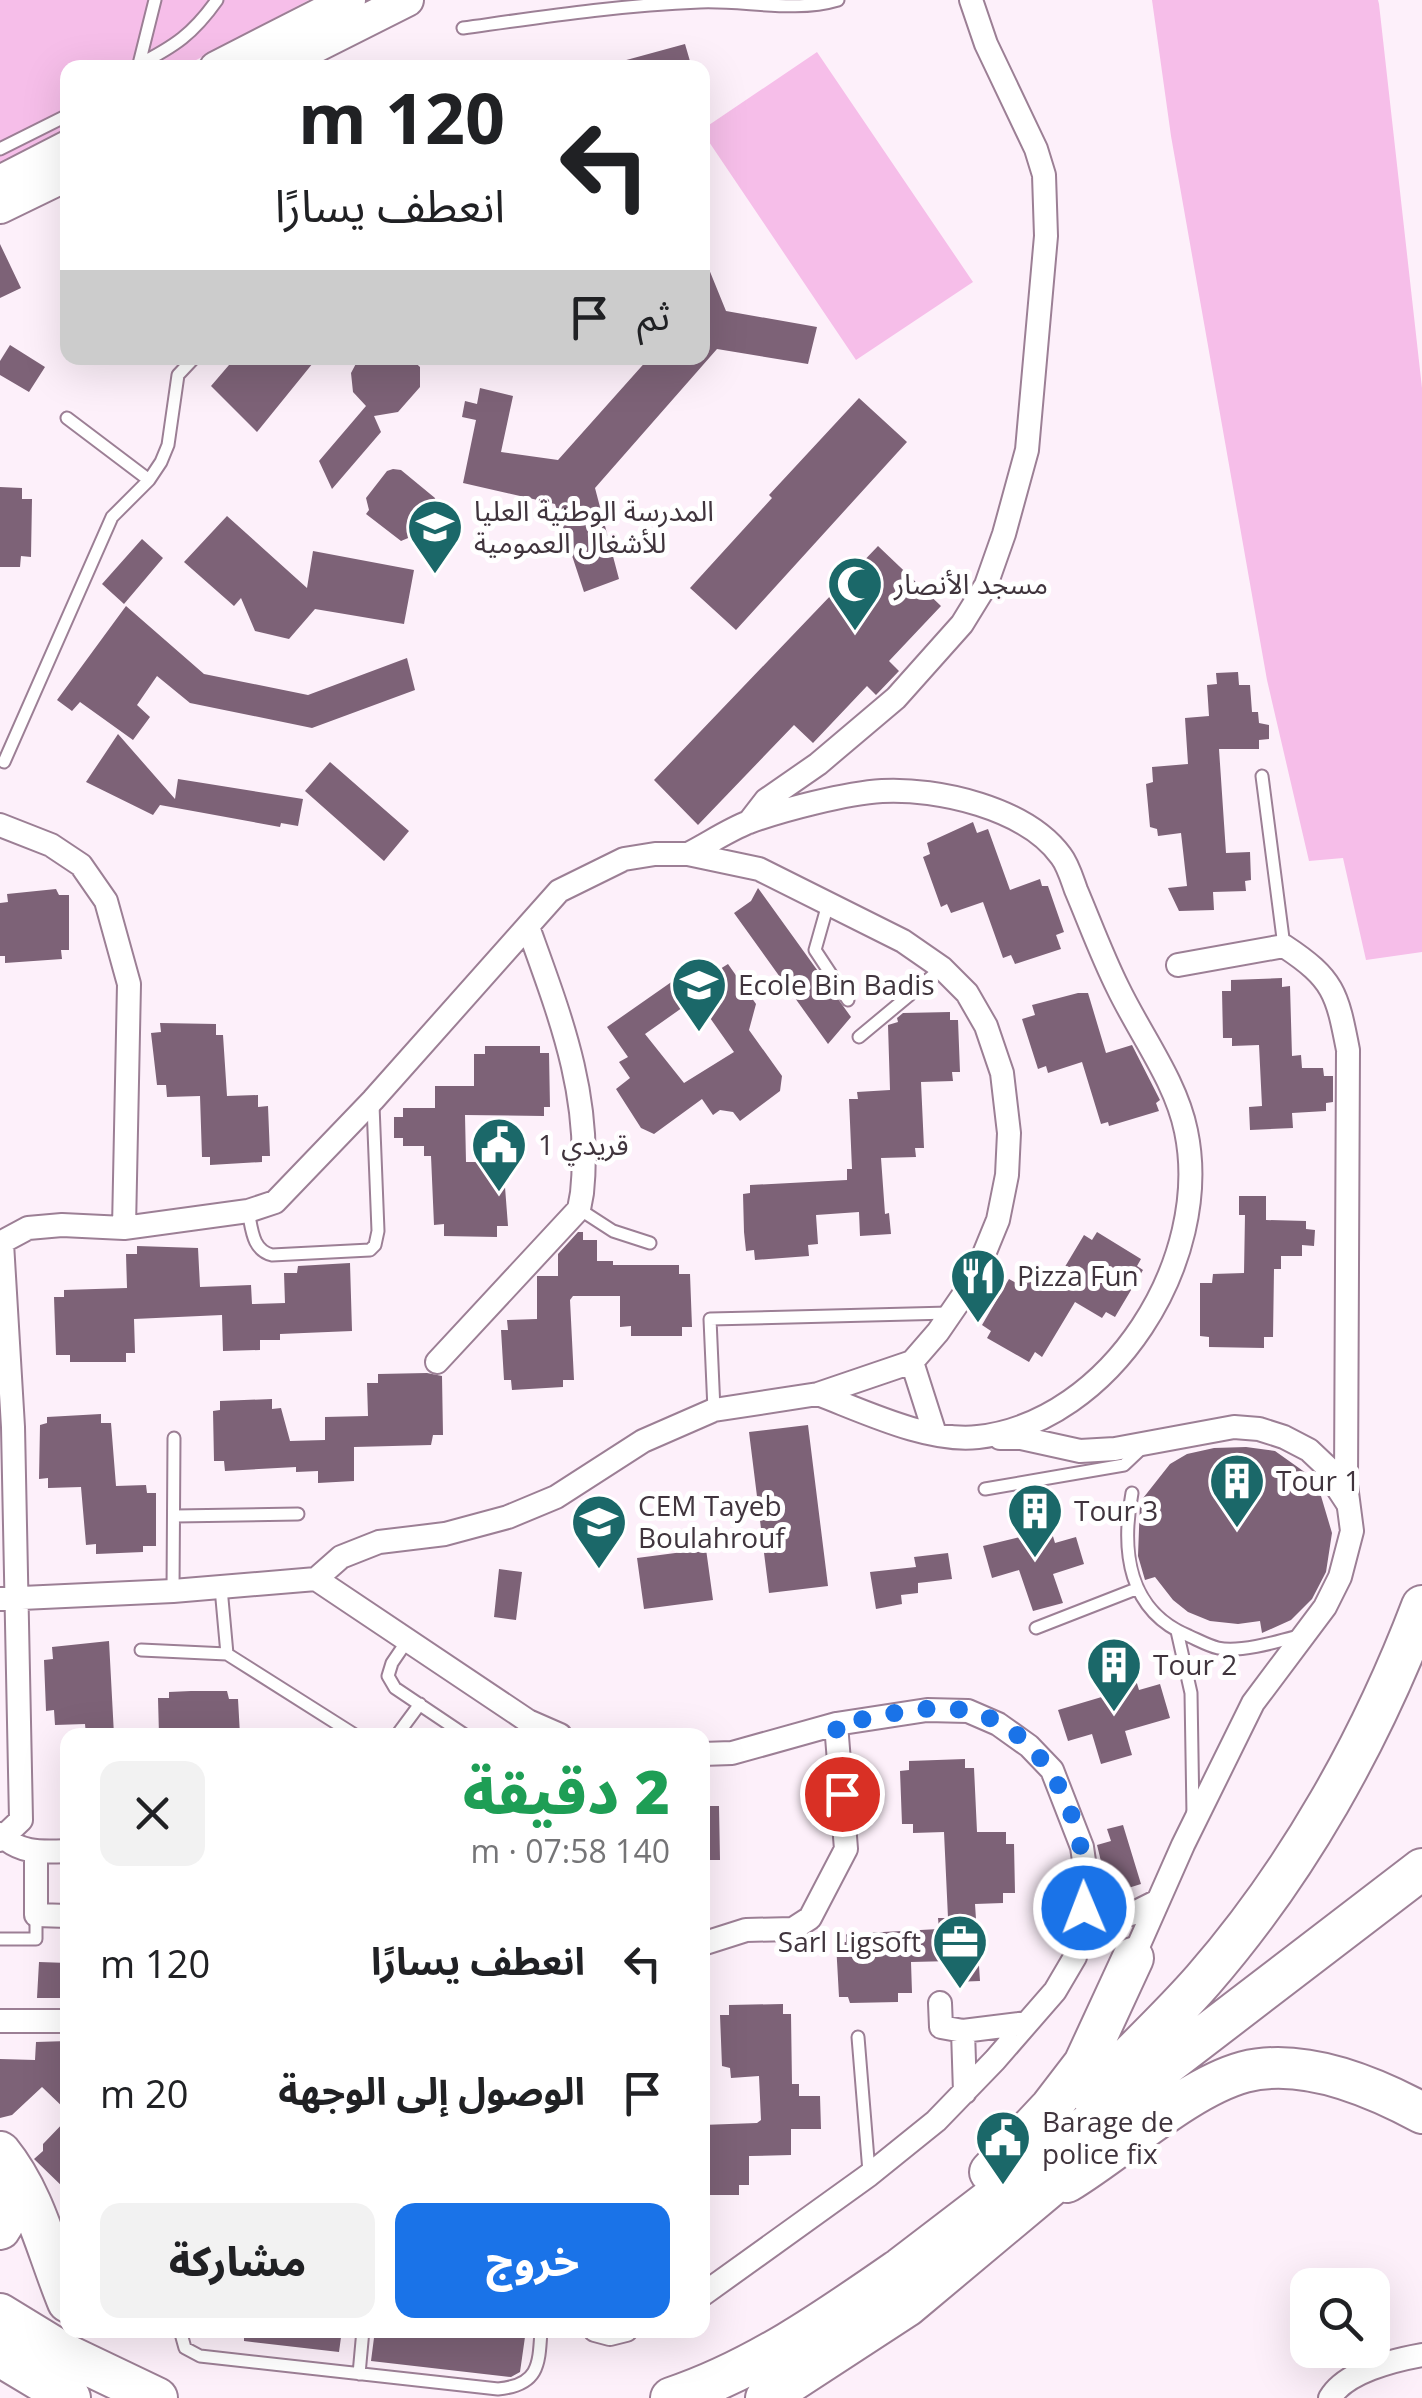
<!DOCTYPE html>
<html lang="ar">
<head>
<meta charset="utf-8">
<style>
  body { margin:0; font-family:"Open Sans","Noto Sans Arabic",sans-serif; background:#f2f2f2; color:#202124; direction:rtl; height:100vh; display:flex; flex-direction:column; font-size:38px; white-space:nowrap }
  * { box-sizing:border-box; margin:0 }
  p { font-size:32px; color:#757577 }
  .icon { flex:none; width:55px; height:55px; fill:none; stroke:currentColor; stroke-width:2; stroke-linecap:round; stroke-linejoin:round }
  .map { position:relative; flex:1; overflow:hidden; direction:ltr }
  .side { position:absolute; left:60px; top:1728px; width:650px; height:610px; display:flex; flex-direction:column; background:#fff; border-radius:20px; box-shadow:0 10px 40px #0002; direction:rtl }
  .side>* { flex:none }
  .top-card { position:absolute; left:60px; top:60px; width:650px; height:305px; border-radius:20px; box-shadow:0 10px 40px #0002; direction:rtl; background:#fff; color:#202124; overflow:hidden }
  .controls { position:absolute; left:1290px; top:2268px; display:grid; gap:20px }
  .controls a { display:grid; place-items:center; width:100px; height:100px; border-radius:20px; background:#fff; box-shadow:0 10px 40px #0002; font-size:50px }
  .pin { position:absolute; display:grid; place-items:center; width:85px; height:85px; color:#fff; margin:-42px; border:5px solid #fff; border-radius:50%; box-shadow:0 2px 10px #0007 }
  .me { position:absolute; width:110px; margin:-55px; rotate:359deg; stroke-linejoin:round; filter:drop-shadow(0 0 8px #0008) }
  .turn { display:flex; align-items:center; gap:35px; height:210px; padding:0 40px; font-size:45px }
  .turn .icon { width:130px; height:130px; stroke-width:2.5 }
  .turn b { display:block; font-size:70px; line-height:85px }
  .then { display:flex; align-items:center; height:95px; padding:0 40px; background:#0003; gap:20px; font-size:38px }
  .round { display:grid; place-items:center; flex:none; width:105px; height:105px; border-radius:20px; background:#f2f2f2 }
  .headline { display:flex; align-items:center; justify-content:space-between; height:170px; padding:0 40px }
  h1 { font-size:60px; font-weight:800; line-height:75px; color:#1e9e55 }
  .button { display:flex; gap:20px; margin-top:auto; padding:20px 40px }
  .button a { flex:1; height:115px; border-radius:20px; background:#1a73e8; color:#fff; font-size:40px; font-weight:800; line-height:115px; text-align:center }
  .button a+a { background:#f2f2f2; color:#202124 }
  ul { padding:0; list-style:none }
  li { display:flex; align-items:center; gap:30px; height:130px; padding:0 40px }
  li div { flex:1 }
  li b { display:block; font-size:38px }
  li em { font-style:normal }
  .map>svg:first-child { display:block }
  .green { fill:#f6bee9 }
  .building { fill:#7d6277; fill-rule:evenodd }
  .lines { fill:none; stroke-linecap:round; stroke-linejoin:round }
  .lane-casing { stroke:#9c7f95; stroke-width:15 }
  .street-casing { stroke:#9c7f95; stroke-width:26 }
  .secondary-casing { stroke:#9c7f95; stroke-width:36 }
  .highway-casing { stroke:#9c7f95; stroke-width:44 }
  .lane { stroke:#fff; stroke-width:11 }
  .street { stroke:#fff; stroke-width:22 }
  .secondary { stroke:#fff; stroke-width:32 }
  .highway { stroke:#fff; stroke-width:40 }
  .route { stroke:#1a73e8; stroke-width:18; stroke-dasharray:0 32.4 }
  .labels { text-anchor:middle; stroke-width:10; stroke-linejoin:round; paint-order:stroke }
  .poi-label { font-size:28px; fill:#40343d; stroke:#fff; text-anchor:start }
</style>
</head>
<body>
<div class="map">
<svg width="1422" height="2398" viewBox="0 0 1422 2398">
  <rect width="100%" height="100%" fill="#fdf0fa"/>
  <path class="green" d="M0,0H309L183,67L68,68L67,131L0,168Z
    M1152,0H1378L1379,4L1422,388V952L1366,960L1343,858L1309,861L1267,680L1171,136Z
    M817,52L973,282L856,360L703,133V129Z"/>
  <path class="building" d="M685,44L692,68H620L619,62Z
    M0,244L21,288L0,298Z
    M702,252L726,311L817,327L808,364L717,349L595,488L619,579L584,592L555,504L463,483L476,420L462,417L465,401L477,404L480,388L513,396L501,452L558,460L649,358H702Z
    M10,345L45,367L29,392L0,375V361Z
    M235,358H317L257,432L211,386Z
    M359,358H410L420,367V387L398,412L374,416L381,432L332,489L319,461L366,406L353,392L351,373Z
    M859,398L907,442L736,630L690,588L772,498L769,495Z
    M393,469L401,470L435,498L436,504L413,536L401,541L366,514L369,510L366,498L387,471Z
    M0,487L22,488V499H32L31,557L21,556L20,567H0Z
    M227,516L307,588L313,551L414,570L404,624L315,609L289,639L255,631L241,598L234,606L184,562Z
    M142,539L163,558L124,604L102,584Z
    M878,546L941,606L889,661L899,671L876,695L867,686L813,743L794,725L698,825L654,780Z
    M126,606L204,674L308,695L407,658L415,690L312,728L190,703L157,676L137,705L150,717L133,740L80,702L72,711L57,700Z
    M1238,672L1239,685H1250L1252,712H1258L1259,723L1269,725V739L1259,740V749H1219L1226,853L1250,852L1251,880L1245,881L1246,891L1213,892L1214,910L1179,911L1168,888L1187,886L1181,833L1158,836L1157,829L1150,827L1146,784L1153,782L1152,767L1188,764L1185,718L1209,716L1207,685L1217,684L1216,673Z
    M118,734L175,799L178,779L303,799L298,826L281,823L280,827L160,805L153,815L86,782Z
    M330,762L409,831L384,861L305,791Z
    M973,822L977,833L988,829L1010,890L1040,879L1042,886H1048L1064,932L1056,935L1061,949L1015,964L1011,955L1003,958L983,902L951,913L947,904L941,907L923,857L930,854L927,843Z
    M758,888L851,1017L828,1044L734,913L751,901Z
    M56,889L59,895H69V950H61L62,959L5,963V956H0V903L8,902L7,894Z
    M700,962L720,969L728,964L756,1004L749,1030L782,1076L780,1091L740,1121L733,1112L720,1110L713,1115L702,1099L654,1134L641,1128L616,1089L630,1078L619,1062L628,1057L607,1027ZM696,998L734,1052L684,1083L645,1034Z
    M1282,978V987L1290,986L1292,1056L1301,1055L1302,1068H1323L1324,1076H1333V1102L1326,1103V1111L1292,1113L1293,1128L1250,1130L1249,1107L1262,1106L1259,1045L1232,1046V1038H1223L1222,991H1231V980Z
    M1078,993H1088L1106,1053L1132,1045L1160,1100L1156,1103L1159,1111L1109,1126L1108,1122L1101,1124L1082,1062L1048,1073L1046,1066L1038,1069L1022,1019L1035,1015L1032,1005Z
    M950,1012V1020H958L960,1072H952L953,1081L921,1082L924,1148H915L916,1157L881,1158L885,1214L889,1213L891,1234L860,1236L859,1212L816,1215L818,1244L808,1245L809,1256L755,1260L754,1250L746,1251L744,1232L743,1194L750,1193V1185L847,1180V1169H852L849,1099H858L857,1092L890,1090L888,1025L898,1022L897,1018L903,1013Z
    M160,1023L216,1024V1035H223L227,1096L258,1095V1107L268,1106L270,1156H262V1162L210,1165V1157H202L200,1096L167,1097L166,1085H157L151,1033L161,1032Z
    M485,1046H540V1053H549L550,1107H544V1116L465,1115L466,1162H492V1174H504L508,1226H497V1237L444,1236V1224L434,1225L431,1156H424V1146H403V1138H394V1117H403V1108H435V1086H474V1054H485Z
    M1239,1196H1266V1220L1306,1221V1229L1315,1230L1314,1246L1302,1245V1256H1281V1269H1274L1273,1337H1264V1348L1209,1347V1337L1200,1336V1283H1212L1213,1274L1244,1273L1245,1215H1239Z
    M578,1232H583V1240H597V1261H613V1265H679V1274H690L692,1327H682V1336H631V1326L620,1327V1296H573L570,1300L574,1380H563V1387L512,1390L511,1380H504L501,1330H508L507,1320L537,1319V1276H558V1254Z
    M1097,1232L1141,1259L1137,1266L1143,1270L1115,1317L1106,1312L1102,1318L1075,1302L1042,1357L1035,1352L1029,1362L987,1338L991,1331L982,1325L1009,1279L1018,1284L1024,1274L1051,1290L1084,1235L1092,1240Z
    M137,1246L198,1248L200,1287L251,1285L252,1304L285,1303L284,1273H297L298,1266L350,1263L352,1331L280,1334V1340H260V1350L223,1351L222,1315L134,1319L135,1353H126V1362H70V1355H56L54,1297H64V1290L127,1288L126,1254H137Z
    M427,1373L442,1376L443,1435H433L431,1445L354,1447V1481L318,1483V1471L296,1472V1467L225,1471L224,1461H214L213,1411L220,1410V1401L272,1399V1409L281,1408L290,1441L325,1440V1417L368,1416L367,1383H378V1374Z
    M101,1414V1423H111L116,1486L146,1485L147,1493H156V1546H143V1552L96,1554V1544L86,1545L81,1487L48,1488V1478L39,1479L40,1425L47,1423V1417Z
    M808,1425L828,1586L769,1593L749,1432Z
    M1246,1447L1275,1451L1306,1473L1321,1496L1332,1533L1326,1572L1312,1599L1291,1620L1262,1633L1260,1621L1238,1624L1210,1621L1188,1612L1173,1600L1155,1577L1145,1580L1138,1556L1140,1502L1170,1464L1187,1454L1214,1448Z
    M1043,1503L1055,1543L1076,1537L1084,1564L1053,1574L1063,1603L1033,1611L1019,1570L992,1578L983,1546L1020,1537L1013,1512Z
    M706,1549L713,1600L644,1609L637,1558Z
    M948,1553L952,1579L918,1583V1593L901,1595L902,1604L876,1609L870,1572L916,1567L914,1557Z
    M499,1569L522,1572L516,1620L494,1617Z
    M109,1641L114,1735H86L85,1724L55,1725L54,1710L46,1711L44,1660L53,1659L52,1647Z
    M1129,1657L1139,1690L1160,1684L1170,1718L1125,1731L1132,1755L1101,1764L1092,1734L1068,1741L1058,1710L1105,1696L1096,1667Z
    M191,1691H227L229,1699H238L240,1735H159L158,1698H169V1692Z
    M965,1759V1768H974L977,1832H1006V1844H1014L1015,1893H1003V1903L975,1904L980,1981L953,1982L952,1961L911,1962L912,1993H898V2002L850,2003L848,1997H839L836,1943L846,1942V1934L939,1929L938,1918H948L944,1832L913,1833V1824H902L900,1771L909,1770V1761Z
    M702,1806H719L720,1860H702Z
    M1123,1825L1141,1884L1109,1894L1097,1845L1111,1841L1107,1829Z
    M39,1962L68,1963V1998H37Z
    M783,2004V2014H791L792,2084H799V2096H820L821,2129H791V2155L749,2156V2185H739V2195H702V2125L757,2123L761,2120L759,2076L731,2078L730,2068L722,2066L720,2015H729V2005Z
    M68,2041V2112L42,2087L12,2115L0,2118V2059L35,2060L36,2042Z
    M68,2118V2192L34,2159L43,2151V2144Z
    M244,2330H342L339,2352L244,2341Z
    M375,2330H526L520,2372L511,2377L371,2361Z"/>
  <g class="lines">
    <g class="lane-casing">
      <path id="lane" d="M463,28C542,17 620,5 700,2C744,0 795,13 838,0
        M138,65C175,46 193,34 217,0
        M138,68L155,0
        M0,149L68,115
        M67,418L149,480
        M4,762L112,517L149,480L161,462L168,445L178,375L194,358
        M1262,776L1284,946
        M828,904L815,950L848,1000
        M859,1037L942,968
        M579,1209L613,1231L650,1243
        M248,1211C252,1229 252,1250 272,1255L370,1250L375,1245L378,1231L373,1105
        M714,1410L710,1319L949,1313
        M1321,1473L1344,1508
        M985,1489L1124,1465L1142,1448
        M1132,1493C1121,1551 1128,1611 1189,1636C1198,1640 1209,1646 1218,1648C1240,1653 1280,1641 1302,1635
        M175,1516L298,1514
        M221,1588L227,1654
        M173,1591L174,1438
        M1036,1628L1136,1589
        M1177,1631L1191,1693L1193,1815
        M407,1641L392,1663L388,1676L395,1688L465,1735
        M141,1650L227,1654L355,1735
        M397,1735L420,1704
        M0,1939H36V1915
        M858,2037L869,2172
        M180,2330L185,2348L200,2356L498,2389C539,2385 539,2365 541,2330
        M359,2374L363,2330"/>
    </g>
    <g class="street-casing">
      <path id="street" d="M749,822L766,800L818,764L896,698L962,624L986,585L1004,534L1027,450L1046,236L1044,175L1036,149L986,44L971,0
        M0,825L51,845L81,865L106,901L129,984L124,1228
        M688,854C708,844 728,830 749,822C781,810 847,793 882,791C938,788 1026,808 1061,856C1068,865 1072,879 1076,890C1090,923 1102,956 1118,988C1140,1034 1176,1081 1186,1131C1213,1260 1111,1422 978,1437C929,1443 863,1411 818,1394
        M1178,965L1284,946C1334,979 1337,993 1348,1050L1346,1485
        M0,1243L28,1228L62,1225L124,1228L248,1211L275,1202L373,1100L559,891L624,859L655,854H688L759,869L903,941L942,968L967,993L986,1026L1002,1073L1009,1133L1007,1175L998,1220L973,1281L938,1332L912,1362L818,1394L714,1410L643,1441L556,1497L508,1517L445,1534L379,1542L341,1557L316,1579L173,1591L0,1599
        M437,1362L579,1209L582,1193C592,1096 560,1016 528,927
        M912,1362L935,1434
        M1000,1438H1021L1080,1451L1115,1449L1234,1427L1259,1429L1284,1437L1309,1450L1346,1485L1352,1531L1340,1577L1325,1607L1253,1703L1183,1845L1133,1958
        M316,1579L528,1721L560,1735
        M702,1754L732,1753L836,1724L927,1710L968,1711L998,1724L1029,1746L1052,1770L1082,1847L1087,1882L1075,1957L1055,1991L995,2060L936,2121L869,2175L702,2295
        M0,1834C20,1854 41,1852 68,1851
        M0,1840L21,1820L13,1427L2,1243
        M36,1852V1915L68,1916
        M1081,1927L1134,1913L1156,1902
        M702,1944L746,1930L793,1929L810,1918L846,1849L836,1724
        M940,2003L941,2027L963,2031L965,2092
        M0,2021H68
        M963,2031L1027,2023
        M595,2330L610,2334L626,2330
        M1330,2398C1345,2372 1394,2360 1422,2355"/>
    </g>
    <g class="secondary-casing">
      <path id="secondary" d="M216,68L349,0
        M272,68L407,0
        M0,182L68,147
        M0,207L68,174"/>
    </g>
    <g class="highway-casing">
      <path id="highway" d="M1091,2095C1128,2057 1168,2020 1203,1980C1298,1871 1371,1740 1422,1606
        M0,2152C35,2195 47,2251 68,2302
        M990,2172L1051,2107L1084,2064L1133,1958
        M1067,2182C1120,2150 1186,2088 1244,2072C1303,2057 1372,2086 1422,2113
        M0,2186C6,2200 10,2216 0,2229
        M0,2314L67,2355L157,2398
        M0,2356L70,2398
        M671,2398C755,2370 829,2318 901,2268L1422,1869
        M766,2398L907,2306L1084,2158"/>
    </g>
    <use href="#lane" class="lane"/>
    <use href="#street" class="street"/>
    <use href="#secondary" class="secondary"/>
    <use href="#highway" class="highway"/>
  </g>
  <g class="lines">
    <path class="route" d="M842,1794L836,1724C877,1718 926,1702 968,1711C1050,1729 1092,1833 1084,1908"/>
  </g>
  <defs>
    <g id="university-pin" transform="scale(2.875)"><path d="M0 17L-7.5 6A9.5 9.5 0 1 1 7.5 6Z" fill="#1b6869" stroke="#fff"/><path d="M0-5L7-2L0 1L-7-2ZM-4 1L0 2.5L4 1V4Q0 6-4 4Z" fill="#fff"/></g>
    <g id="mosque-pin" transform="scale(2.875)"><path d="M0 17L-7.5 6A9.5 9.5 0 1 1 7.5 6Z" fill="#1b6869" stroke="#fff"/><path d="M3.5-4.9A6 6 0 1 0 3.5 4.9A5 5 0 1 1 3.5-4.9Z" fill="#fff"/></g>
    <g id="school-pin" transform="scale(2.875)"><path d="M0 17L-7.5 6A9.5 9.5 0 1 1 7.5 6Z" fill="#1b6869" stroke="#fff"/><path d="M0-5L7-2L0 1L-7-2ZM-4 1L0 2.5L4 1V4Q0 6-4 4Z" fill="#fff"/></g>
    <g id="civic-pin" transform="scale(2.875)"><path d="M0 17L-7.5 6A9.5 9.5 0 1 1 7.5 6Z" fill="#1b6869" stroke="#fff"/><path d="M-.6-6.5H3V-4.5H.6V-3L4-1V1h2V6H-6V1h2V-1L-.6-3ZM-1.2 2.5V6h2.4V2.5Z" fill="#fff"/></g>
    <g id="restaurant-pin" transform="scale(2.875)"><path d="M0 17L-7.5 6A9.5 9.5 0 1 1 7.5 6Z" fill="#1b6869" stroke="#fff"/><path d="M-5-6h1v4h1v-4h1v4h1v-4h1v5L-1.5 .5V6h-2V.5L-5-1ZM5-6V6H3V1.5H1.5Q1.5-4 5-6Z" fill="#fff"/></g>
    <g id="building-pin" transform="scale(2.875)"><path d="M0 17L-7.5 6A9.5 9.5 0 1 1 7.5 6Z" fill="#1b6869" stroke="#fff"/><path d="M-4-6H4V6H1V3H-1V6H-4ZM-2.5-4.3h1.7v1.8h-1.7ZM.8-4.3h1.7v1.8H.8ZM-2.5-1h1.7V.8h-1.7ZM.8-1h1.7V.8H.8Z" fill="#fff"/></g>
    <g id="office-pin" transform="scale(2.875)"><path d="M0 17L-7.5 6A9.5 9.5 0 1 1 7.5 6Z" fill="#1b6869" stroke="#fff"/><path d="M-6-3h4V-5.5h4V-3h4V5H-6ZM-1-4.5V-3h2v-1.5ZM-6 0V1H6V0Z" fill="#fff"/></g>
  </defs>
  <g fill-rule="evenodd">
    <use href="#university-pin" x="435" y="527"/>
    <use href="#mosque-pin" x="855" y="584"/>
    <use href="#school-pin" x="699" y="985"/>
    <use href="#civic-pin" x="499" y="1145"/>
    <use href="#restaurant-pin" x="978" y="1276"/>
    <use href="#building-pin" x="1237" y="1481"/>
    <use href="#building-pin" x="1035" y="1511"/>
    <use href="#school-pin" x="599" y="1522"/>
    <use href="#building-pin" x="1114" y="1665"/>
    <use href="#office-pin" x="960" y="1942"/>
    <use href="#civic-pin" x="1003" y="2138"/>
  </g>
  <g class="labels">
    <g class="poi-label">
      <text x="474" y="521">المدرسة الوطنية العليا<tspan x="474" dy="32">للأشغال العمومية</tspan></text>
      <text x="894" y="594">مسجد الأنصار</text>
      <text x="738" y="995">Ecole Bin Badis</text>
      <text x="538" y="1155">قريدي 1</text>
      <text x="1017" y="1286">Pizza Fun</text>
      <text x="1276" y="1491">Tour 1</text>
      <text x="638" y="1516">CEM Tayeb<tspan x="638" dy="32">Boulahrouf</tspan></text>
      <text x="1074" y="1521">Tour 3</text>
      <text x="1153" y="1675">Tour 2</text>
      <text x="921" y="1952" text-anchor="end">Sarl Ligsoft</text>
      <text x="1042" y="2132">Barage de<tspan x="1042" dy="32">police fix</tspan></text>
    </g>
  </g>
</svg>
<div class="controls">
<a><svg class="icon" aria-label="search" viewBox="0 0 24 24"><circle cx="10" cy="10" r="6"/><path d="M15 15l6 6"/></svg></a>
</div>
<div class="pin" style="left:842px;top:1794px;background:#d93025"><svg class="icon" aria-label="arrive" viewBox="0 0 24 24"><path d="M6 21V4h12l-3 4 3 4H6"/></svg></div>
<svg class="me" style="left:1084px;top:1908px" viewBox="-20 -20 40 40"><circle r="17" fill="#1a73e8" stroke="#fff" stroke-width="3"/><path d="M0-11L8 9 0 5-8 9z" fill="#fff"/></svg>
<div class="top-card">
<div class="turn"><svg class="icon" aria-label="left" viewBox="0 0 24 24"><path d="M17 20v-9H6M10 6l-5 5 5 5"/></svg><div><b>120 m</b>انعطف يسارًا</div></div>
<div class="then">ثم<svg class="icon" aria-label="arrive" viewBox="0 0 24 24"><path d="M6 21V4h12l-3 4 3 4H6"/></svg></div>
</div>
<section class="side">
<div class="headline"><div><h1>2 دقيقة</h1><p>140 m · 07:58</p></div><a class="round"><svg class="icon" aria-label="close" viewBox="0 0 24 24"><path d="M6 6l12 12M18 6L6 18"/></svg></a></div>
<ul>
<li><svg class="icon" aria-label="left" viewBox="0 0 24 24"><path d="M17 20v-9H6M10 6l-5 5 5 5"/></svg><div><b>انعطف يسارًا</b></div><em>120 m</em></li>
<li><svg class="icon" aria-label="arrive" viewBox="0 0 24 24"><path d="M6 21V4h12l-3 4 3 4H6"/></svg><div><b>الوصول إلى الوجهة</b></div><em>20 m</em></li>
</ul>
<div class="button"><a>خروج</a><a>مشاركة</a></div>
</section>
</div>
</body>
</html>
